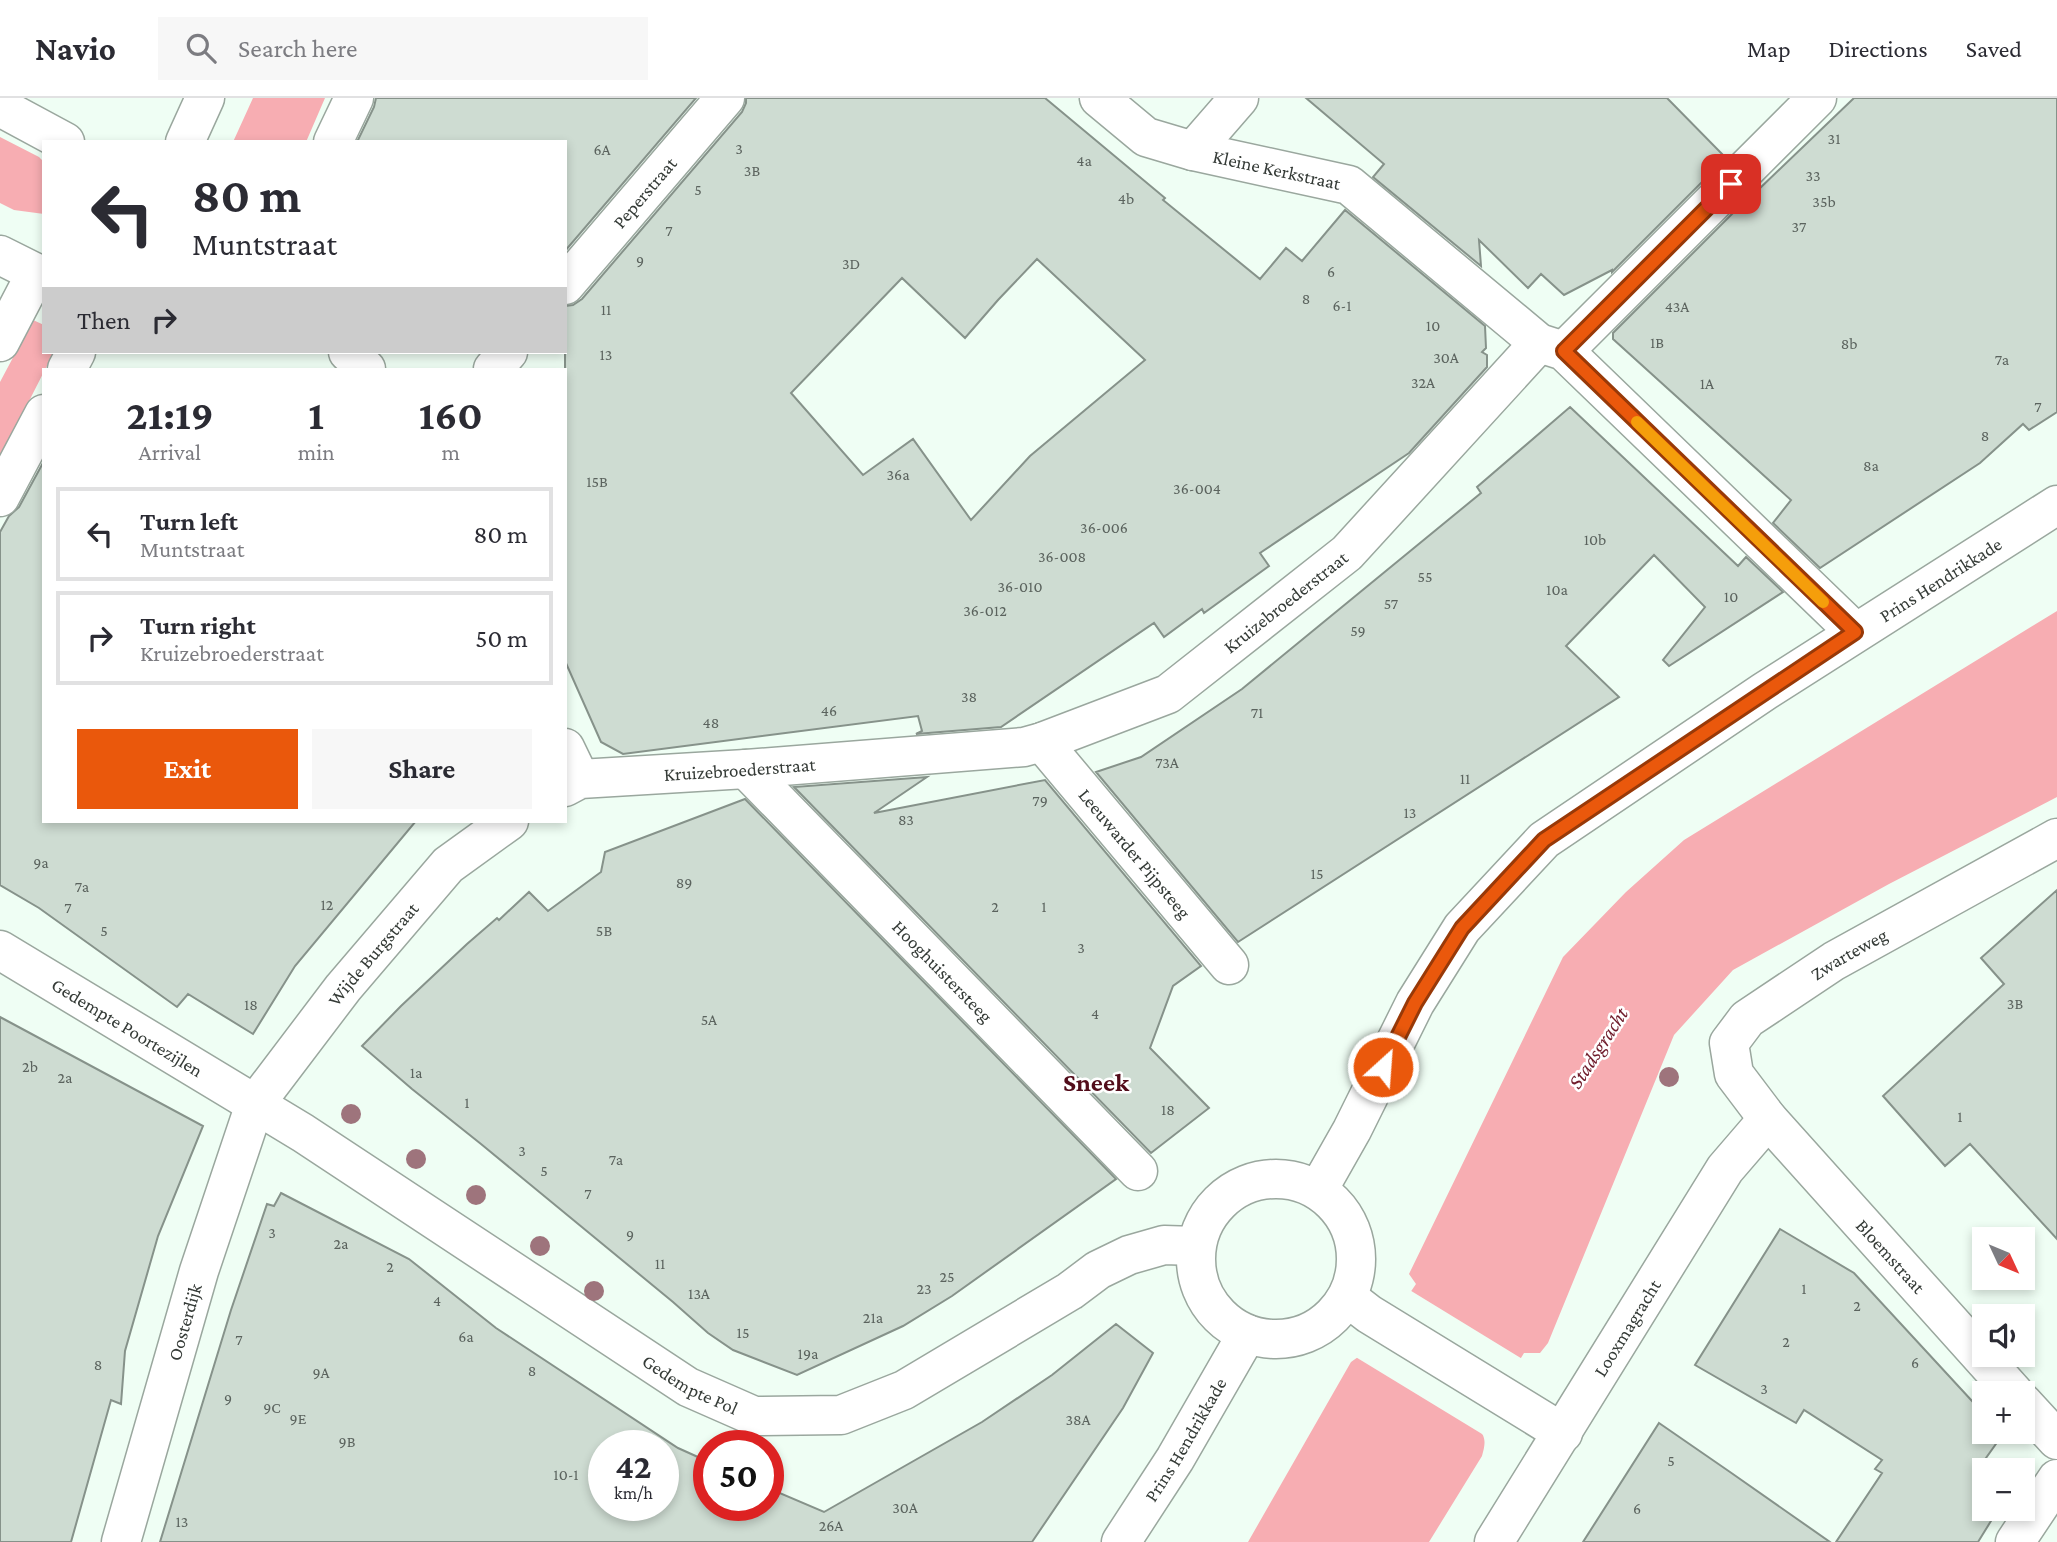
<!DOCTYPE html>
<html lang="en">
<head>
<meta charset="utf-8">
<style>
  body { margin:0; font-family:"Crimson Pro",serif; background:#f7f7f7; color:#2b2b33; height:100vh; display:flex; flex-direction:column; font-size:26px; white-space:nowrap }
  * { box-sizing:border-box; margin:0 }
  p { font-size:23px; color:#7c7c81 }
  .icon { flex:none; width:38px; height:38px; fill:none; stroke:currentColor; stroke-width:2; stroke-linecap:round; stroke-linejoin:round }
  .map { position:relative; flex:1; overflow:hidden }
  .panel { position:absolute; left:42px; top:270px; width:525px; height:455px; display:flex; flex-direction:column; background:#fff; border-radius:0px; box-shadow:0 4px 10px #0003 }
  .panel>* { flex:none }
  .hud { position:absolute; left:42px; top:42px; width:525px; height:214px; border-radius:0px; box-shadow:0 4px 10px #0003; background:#fff; color:#2b2b33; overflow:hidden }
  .needle { width:46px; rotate:134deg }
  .controls { position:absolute; left:1972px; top:1129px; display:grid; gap:14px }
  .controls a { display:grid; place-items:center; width:63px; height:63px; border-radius:0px; background:#fff; box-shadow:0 4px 10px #0003; font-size:35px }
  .speed { position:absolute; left:588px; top:1332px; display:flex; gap:14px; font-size:35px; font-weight:700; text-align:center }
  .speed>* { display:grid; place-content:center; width:91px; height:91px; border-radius:50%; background:#fff; box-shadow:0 4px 10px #0003; line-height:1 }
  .speed small { font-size:18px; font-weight:400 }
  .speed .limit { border:10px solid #d22; background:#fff; color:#111 }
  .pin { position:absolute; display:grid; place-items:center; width:60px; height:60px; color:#fff; margin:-30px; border-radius:14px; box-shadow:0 4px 10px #0006 }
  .me { position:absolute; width:77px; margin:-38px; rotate:26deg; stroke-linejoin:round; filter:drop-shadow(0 0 5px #0008) }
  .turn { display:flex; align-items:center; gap:24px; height:147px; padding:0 35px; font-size:32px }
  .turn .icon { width:91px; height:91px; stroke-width:2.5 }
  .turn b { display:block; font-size:49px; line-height:60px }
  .then { display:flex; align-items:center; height:66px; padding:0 35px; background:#0003; gap:14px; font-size:26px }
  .eta { display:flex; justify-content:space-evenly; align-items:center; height:119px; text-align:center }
  .eta b { font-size:42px; font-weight:700; line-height:49px }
  .action { display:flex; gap:14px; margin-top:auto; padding:14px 35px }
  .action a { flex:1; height:80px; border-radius:0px; background:#ea580c; color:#fff; font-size:28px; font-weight:700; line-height:80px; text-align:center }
  .action a+a { background:#f7f7f7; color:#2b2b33 }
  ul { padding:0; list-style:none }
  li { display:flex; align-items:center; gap:21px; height:94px; margin:0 14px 10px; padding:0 21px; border:4px solid #e1e1e2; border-radius:0px }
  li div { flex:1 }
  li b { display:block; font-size:26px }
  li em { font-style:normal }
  header { display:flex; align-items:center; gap:42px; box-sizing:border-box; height:98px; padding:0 35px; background:#fff; border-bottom:2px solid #e1e1e2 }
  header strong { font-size:33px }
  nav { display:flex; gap:38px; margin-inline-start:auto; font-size:24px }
  .search { width:490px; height:63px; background:#f7f7f7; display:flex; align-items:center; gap:18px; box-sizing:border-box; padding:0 24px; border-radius:0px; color:#7c7c81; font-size:26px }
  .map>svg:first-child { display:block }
  .water { fill:#f7adb2 }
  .pier { fill:#effef4 }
  .building { fill:#cedcd2; stroke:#86928a; stroke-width:2; fill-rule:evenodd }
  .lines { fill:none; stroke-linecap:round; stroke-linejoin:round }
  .minor-casing { stroke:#9aa79e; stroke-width:41 }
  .major-casing { stroke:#9aa79e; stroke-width:41 }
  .minor { stroke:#fff; stroke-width:38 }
  .major { stroke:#fff; stroke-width:38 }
  .tree { fill:#9e747c }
  .route-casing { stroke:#983908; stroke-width:18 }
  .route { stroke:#ea580c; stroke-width:12 }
  .slow { stroke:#f59e0b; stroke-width:12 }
  .labels { text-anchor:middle; stroke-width:5; stroke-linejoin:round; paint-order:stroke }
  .number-label { font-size:16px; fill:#5b635e }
  .street-label { font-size:19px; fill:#353b37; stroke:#fff }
  .water-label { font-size:21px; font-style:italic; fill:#6f1b2a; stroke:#fff }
  .district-label { font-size:26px; font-weight:bold; fill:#520c1a; stroke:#fff }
</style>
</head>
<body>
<header>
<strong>Navio</strong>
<div class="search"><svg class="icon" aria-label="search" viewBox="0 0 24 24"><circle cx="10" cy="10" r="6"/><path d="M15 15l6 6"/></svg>Search here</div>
<nav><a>Map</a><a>Directions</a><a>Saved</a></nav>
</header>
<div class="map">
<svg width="2057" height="1444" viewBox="0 0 2057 1444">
  <rect width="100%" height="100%" fill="#effef4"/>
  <path class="water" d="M253,0H325L306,44H233Z
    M0,39L39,59L44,64V116L14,112L0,105Z
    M33,222L44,227V254H54L0,360V284Z
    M2057,513V699L1889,786L1733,872L1674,937L1548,1245L1540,1255H1524L1478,1331C1487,1339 1485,1347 1482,1358L1429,1444H1248L1351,1264L1358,1259L1367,1258L1416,1186L1409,1176L1563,859L1626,794L1684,742Z"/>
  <path class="pier" d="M1408,1191L1524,1262L1482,1330L1487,1334V1339L1354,1258L1357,1255L1366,1254Z"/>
  <path class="building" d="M376,0H696L565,153V44H357L374,9Z
    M746,0H1045L1165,100L1163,102L1260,181L1286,150L1302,163L1345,112L1485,228L1486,250L1482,254L1487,257V269L1409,355L1260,455L1269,468L1204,515L1202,511L1164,539L1154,525L1001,629L916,636L922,633L918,618L623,656L601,644L565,563V208L573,207L582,201L742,14L746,5ZM1037,161L1145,262L1030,358L971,422L913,341L863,377L791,295L902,180L965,240L998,202Z
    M1306,0H1667L1726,60L1612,174V172L1564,197L1541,176L1528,190L1479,142L1481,168L1373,79L1384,66Z
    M1854,0H2057V314L2029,332L2023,326L1980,365L1820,470L1773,425L1791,402L1613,241V235L1757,91L1758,92Z
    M1570,309L1738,468L1746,459L1783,494L1669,568L1663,562L1705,509L1654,457L1566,548L1619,599L1238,844L1096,674L1141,659L1242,591L1481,395L1477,389Z
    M44,363V723H416L295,868L253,936L188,896L177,909L39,810L0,787V434L9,418L19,409Z
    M927,679L874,715L1045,682L1201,868L1173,888L1150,950L1209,1010L1151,1055L794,689Z
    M745,701L1116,1081L952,1198L903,1228L797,1277L733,1252L708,1235L673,1204L481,1046L412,991L362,948L401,908L467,846L497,820L499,822L529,794L548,813L601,774L605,754Z
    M2057,792V1141L1970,1046L1945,1068L1883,998L2004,886L1981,860Z
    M0,919L203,1028L158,1138L125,1253L121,1306L111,1302L71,1444H0Z
    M281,1095L409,1161L496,1230L678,1350L709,1364V1407H768V1390L824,1414L982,1324L1052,1277L1116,1226L1153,1255L1123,1310L1032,1444H160L231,1212L267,1106L274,1108ZM604,1348H663V1407H604Z
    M1780,1131L1854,1175L1984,1316V1334H2000L2003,1336L1986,1360L2006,1372H1984V1410H1999L1978,1444H1836L1882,1375L1875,1371L1882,1362L1804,1312L1796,1325L1695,1267Z
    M1659,1325L1730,1374L1830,1444H1583Z"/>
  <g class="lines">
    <g class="minor-casing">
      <g id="minor">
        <path id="s1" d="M1099,0L1146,39L1193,53L1349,87L1539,245L1564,253L1855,534"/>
        <path d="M0,9L65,44"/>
        <path d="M185,44L205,0"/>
        <path d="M333,44L354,0"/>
        <path d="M1193,53L1239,0"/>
        <path d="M0,157L44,179"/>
        <path id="s2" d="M565,187L725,0"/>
        <path d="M0,244L36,175"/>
        <path d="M1564,253L1817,0"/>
        <path d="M348,254L366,271"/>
        <path d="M67,271L76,254"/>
        <path d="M493,271L508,254"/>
        <path d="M0,399L44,316"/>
        <path id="s3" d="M1042,644L1229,867"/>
        <path d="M565,650L580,681"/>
        <path id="s4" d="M746,671L1138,1073"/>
        <path id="s5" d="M565,689L580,681L746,671L1024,649L1042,644L1168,596L1347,455L1539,245"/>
        <path d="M1347,1199L1369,1216L1563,1335"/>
        <path id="s6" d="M2014,1295L1768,1021L1734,976L1729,945L1747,921L1834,863L2057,740"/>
        <path d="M2023,1305L2057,1342"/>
        <path id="s7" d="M121,1444L199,1173L255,1006L343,890L448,767L509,723"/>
        <path id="s8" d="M1494,1444L1725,1071L1768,1021"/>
        <path d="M2015,1444L2057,1381"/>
      </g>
    </g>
    <g class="major-casing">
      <g id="major">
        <path id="s9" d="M0,852L303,1035L688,1289L754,1318L841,1317L904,1292L1070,1193L1098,1172L1129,1157L1164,1147L1196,1148"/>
        <circle cx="1276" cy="1161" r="80"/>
        <path id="s10" d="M1318,1092L1352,1032L1415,905L1462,830L1544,742L1765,593L2057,407"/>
        <path id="s11" d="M1121,1444L1175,1361L1247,1236"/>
      </g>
    </g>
    <use href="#minor" class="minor"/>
    <use href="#major" class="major"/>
  </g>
  <g class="tree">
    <circle cx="1669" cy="979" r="10"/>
    <circle cx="351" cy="1016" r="10"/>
    <circle cx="416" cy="1061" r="10"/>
    <circle cx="476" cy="1097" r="10"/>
    <circle cx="540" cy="1148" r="10"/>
    <circle cx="594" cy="1193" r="10"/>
  </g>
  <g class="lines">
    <g class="route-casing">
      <path id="route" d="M1383,969L1415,905L1462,830L1544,742L1855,534L1564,253L1731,86"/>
    </g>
    <use href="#route" class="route"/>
    <path class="slow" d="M1637,324L1823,504"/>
  </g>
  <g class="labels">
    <g class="number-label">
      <text x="1834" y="46">31</text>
      <text x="739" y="56">3</text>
      <text x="602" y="57">6A</text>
      <text x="1084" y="68">4a</text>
      <text x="752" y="78">3B</text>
      <text x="1813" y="83">33</text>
      <text x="698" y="97">5</text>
      <text x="1126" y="106">4b</text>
      <text x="1824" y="109">35b</text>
      <text x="1799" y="134">37</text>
      <text x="669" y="138">7</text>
      <text x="640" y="168">9</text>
      <text x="851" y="171">3D</text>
      <text x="1331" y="179">6</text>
      <text x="1306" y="206">8</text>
      <text x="1342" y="213">6-1</text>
      <text x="1677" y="214">43A</text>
      <text x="606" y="217">11</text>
      <text x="1433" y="233">10</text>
      <text x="1657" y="250">1B</text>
      <text x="1849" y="251">8b</text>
      <text x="606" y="262">13</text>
      <text x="1446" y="265">30A</text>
      <text x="2002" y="267">7a</text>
      <text x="1423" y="290">32A</text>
      <text x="1707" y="291">1A</text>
      <text x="2038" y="314">7</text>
      <text x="1985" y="343">8</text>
      <text x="1871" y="373">8a</text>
      <text x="898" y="382">36a</text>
      <text x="597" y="389">15B</text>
      <text x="1197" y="396">36-004</text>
      <text x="1104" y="435">36-006</text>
      <text x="1595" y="447">10b</text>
      <text x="1062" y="464">36-008</text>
      <text x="1425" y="484">55</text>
      <text x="1020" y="494">36-010</text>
      <text x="1557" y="497">10a</text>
      <text x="1731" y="504">10</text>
      <text x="1391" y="511">57</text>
      <text x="985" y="518">36-012</text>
      <text x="1358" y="538">59</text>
      <text x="969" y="604">38</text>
      <text x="829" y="618">46</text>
      <text x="1257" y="620">71</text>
      <text x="711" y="630">48</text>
      <text x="1167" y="670">73A</text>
      <text x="1465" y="686">11</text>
      <text x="1040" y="708">79</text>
      <text x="1410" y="720">13</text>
      <text x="906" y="727">83</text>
      <text x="41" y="770">9a</text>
      <text x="1317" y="781">15</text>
      <text x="684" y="790">89</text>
      <text x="82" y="794">7a</text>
      <text x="327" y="812">12</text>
      <text x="995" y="814">2</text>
      <text x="1044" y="814">1</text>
      <text x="68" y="815">7</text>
      <text x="104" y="838">5</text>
      <text x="604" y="838">5B</text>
      <text x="1081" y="855">3</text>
      <text x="2015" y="911">3B</text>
      <text x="251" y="912">18</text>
      <text x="1095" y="921">4</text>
      <text x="709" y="927">5A</text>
      <text x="30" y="974">2b</text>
      <text x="416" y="980">1a</text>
      <text x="65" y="985">2a</text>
      <text x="467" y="1010">1</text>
      <text x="1168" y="1017">18</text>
      <text x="1960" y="1024">1</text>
      <text x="522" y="1058">3</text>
      <text x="616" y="1067">7a</text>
      <text x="544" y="1078">5</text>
      <text x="588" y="1101">7</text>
      <text x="272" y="1140">3</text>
      <text x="630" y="1142">9</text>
      <text x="341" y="1151">2a</text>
      <text x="660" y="1171">11</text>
      <text x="390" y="1174">2</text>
      <text x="947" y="1184">25</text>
      <text x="924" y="1196">23</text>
      <text x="1804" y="1196">1</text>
      <text x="699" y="1201">13A</text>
      <text x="437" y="1208">4</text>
      <text x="1857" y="1213">2</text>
      <text x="873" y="1225">21a</text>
      <text x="743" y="1240">15</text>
      <text x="466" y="1244">6a</text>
      <text x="239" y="1247">7</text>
      <text x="1786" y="1249">2</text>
      <text x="808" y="1261">19a</text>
      <text x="1915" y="1270">6</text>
      <text x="98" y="1272">8</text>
      <text x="532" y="1278">8</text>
      <text x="321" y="1280">9A</text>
      <text x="1764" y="1296">3</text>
      <text x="228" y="1306">9</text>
      <text x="272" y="1315">9C</text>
      <text x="298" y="1326">9E</text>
      <text x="1078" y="1327">38A</text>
      <text x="347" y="1349">9B</text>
      <text x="1671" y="1368">5</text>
      <text x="566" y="1382">10-1</text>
      <text x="905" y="1415">30A</text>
      <text x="1637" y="1416">6</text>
      <text x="182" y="1429">13</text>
      <text x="831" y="1433">26A</text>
    </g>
    <g class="street-label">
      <text dy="7" stroke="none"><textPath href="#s1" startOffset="196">Kleine Kerkstraat</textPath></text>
      <text dy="7" stroke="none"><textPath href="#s2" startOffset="122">Peperstraat</textPath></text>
      <text dy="7" stroke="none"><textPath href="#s10" startOffset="894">Prins Hendrikkade</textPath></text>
      <text dy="7" stroke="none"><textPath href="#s5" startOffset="765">Kruizebroederstraat</textPath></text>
      <text dy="7" stroke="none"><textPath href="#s5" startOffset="177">Kruizebroederstraat</textPath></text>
      <text dy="7" stroke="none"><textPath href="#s3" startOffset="145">Leeuwarder Pijpsteeg</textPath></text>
      <text dy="7" stroke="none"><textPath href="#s7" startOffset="649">Wijde Burgstraat</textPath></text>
      <text dy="7" stroke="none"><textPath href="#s6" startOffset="607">Zwarteweg</textPath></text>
      <text dy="7" stroke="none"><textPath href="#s4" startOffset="282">Hooghuistersteeg</textPath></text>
      <text dy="7" stroke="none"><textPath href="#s9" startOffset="149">Gedempte Poortezijlen</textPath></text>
      <text transform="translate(1891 1158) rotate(48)" y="7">Bloemstraat</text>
      <text dy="7" stroke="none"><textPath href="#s7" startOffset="229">Oosterdijk</textPath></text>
      <text dy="7" stroke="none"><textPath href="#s8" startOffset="252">Looxmagracht</textPath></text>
      <text dy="7" stroke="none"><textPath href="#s9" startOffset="816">Gedempte Pol</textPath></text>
      <text dy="7" stroke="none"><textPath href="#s11" startOffset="121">Prins Hendrikkade</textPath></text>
    </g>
    <g class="water-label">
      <text transform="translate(1598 950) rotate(-57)" y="7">Stadsgracht</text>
    </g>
    <g class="district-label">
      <text x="1096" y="993">Sneek</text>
    </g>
  </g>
</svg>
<div class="controls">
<a><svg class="needle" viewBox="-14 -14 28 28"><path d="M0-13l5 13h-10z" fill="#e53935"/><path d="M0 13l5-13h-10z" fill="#7c7c81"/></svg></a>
<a><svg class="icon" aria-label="sound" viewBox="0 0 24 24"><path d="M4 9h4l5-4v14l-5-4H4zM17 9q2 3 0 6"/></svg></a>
<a>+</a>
<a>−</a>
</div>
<div class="speed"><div>42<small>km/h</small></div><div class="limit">50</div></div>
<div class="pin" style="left:1731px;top:86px;background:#d93025"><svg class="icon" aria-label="arrive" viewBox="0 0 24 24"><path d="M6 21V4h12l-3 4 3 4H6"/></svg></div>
<svg class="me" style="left:1383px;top:969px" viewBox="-20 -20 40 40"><circle r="17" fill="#ea580c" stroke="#fff" stroke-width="3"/><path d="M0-11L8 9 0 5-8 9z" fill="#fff"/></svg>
<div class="hud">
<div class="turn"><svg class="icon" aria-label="left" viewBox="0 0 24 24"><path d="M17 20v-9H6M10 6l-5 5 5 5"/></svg><div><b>80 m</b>Muntstraat</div></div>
<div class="then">Then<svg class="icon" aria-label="right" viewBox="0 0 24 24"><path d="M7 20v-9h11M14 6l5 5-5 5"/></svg></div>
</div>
<section class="panel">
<div class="eta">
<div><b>21:19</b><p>Arrival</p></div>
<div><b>1</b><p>min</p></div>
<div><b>160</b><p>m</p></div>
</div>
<ul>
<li><svg class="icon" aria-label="left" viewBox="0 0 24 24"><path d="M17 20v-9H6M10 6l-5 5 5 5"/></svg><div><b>Turn left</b><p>Muntstraat</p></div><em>80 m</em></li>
<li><svg class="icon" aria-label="right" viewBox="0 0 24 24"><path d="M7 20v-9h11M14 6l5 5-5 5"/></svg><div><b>Turn right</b><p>Kruizebroederstraat</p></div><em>50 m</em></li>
</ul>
<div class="action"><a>Exit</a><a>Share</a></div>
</section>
</div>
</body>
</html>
